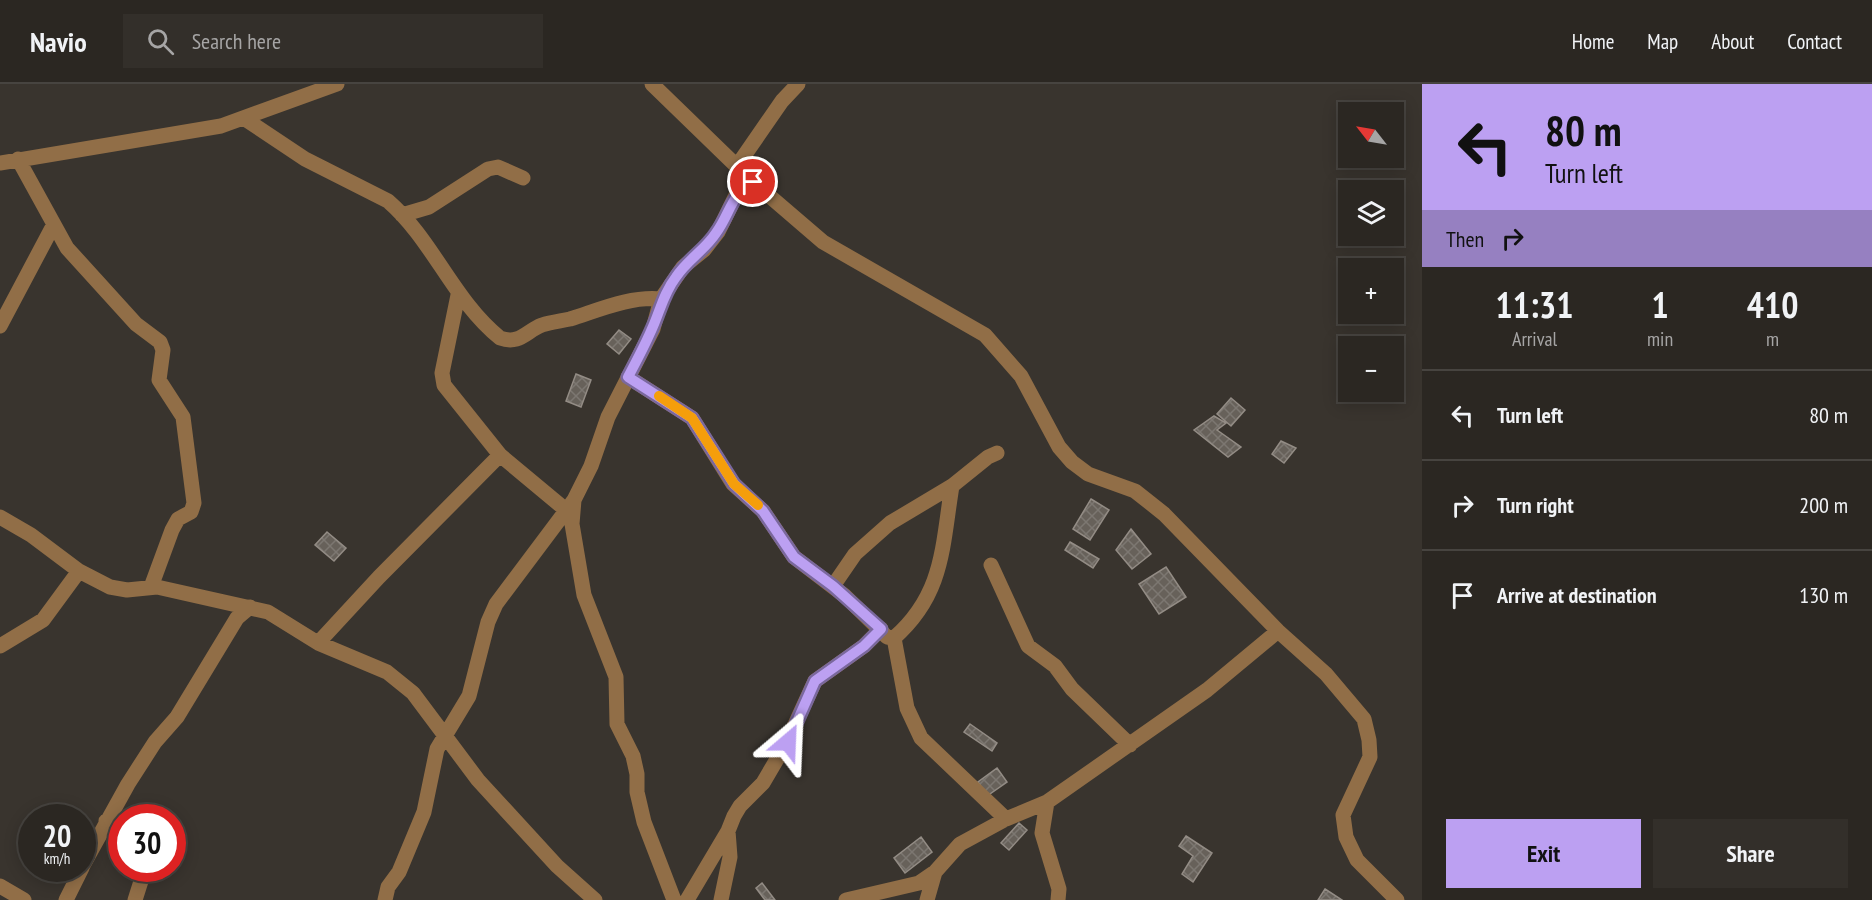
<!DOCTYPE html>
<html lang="en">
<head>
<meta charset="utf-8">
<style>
  body { margin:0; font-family:"PT Sans Narrow",sans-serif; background:#332f2a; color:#f1f3f6; height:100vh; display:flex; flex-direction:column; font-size:22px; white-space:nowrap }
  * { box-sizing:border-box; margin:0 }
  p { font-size:20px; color:#a6a5a5 }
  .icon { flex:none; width:33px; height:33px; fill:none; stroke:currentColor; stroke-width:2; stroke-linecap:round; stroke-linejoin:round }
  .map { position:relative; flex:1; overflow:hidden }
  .sheet { display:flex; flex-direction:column; background:#2b2722; width:450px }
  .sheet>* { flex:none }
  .hud { background:#bca0f2; color:#111; overflow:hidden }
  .needle { width:39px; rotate:301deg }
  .tools { position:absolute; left:1338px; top:18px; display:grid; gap:12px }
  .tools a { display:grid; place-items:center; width:66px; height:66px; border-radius:0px; background:#2b2722; box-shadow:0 3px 15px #0003,0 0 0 2px #474440; font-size:30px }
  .speed { position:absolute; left:18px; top:720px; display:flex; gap:12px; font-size:30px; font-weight:700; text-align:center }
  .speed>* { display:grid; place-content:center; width:78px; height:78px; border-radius:50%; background:#2b2722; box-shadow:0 3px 15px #0003,0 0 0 2px #474440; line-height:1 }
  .speed small { font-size:15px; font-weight:400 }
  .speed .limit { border:9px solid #d22; background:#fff; color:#111 }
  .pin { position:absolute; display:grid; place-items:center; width:51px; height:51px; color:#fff; margin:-26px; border:3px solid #fff; border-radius:50%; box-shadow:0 2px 6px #0007 }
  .me { position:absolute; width:66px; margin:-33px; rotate:26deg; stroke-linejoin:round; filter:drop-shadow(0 0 4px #0008) }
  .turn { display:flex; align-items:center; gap:21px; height:126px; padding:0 24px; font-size:27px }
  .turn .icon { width:78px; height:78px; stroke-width:2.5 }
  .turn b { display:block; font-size:42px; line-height:51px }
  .then { display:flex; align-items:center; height:57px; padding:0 24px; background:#0003; gap:12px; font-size:22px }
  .eta { display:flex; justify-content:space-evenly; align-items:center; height:102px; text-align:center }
  .eta b { font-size:36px; font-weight:600; line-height:42px }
  .primary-button { display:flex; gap:12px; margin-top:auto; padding:12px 24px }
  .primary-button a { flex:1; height:69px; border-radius:0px; background:#bca0f2; color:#111; font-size:24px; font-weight:600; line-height:69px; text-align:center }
  .primary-button a+a { background:#332f2a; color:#f1f3f6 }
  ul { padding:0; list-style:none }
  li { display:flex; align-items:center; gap:18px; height:90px; padding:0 24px; border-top:2px solid #474440 }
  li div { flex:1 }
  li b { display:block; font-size:22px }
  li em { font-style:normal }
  header { display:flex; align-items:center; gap:36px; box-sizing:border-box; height:84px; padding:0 30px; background:#2b2722; border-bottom:2px solid #474440 }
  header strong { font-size:28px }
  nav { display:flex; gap:33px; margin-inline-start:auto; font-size:21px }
  .search { width:420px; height:54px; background:#332f2a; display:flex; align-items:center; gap:15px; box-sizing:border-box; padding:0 21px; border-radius:0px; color:#a6a5a5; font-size:22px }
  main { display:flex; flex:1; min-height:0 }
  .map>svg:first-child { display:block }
  .building { fill:url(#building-cross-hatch); stroke:#938c85; stroke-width:1.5 }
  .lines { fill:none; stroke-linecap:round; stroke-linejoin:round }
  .minor { stroke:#916e47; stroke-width:15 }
  .route-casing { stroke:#7a689d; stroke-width:15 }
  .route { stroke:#bca0f2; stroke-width:10 }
  .slow { stroke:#f59e0b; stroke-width:10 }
</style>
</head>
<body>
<header>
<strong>Navio</strong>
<div class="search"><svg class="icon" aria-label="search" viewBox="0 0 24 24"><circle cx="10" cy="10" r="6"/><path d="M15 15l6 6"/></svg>Search here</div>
<nav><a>Home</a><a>Map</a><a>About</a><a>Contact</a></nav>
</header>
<main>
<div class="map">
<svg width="1422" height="816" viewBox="0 0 1422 816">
  <defs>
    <pattern id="building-cross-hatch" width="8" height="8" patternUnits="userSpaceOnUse" patternTransform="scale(1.5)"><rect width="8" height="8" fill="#67615a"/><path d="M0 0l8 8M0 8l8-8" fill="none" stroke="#7c7771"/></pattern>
  </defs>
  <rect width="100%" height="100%" fill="#39342e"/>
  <path class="building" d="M619,246L631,255L619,270L607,260Z
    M576,290L591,296L581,323L566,317Z
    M1231,314L1245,326L1231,342L1217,330Z
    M1214,332L1226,339L1217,346L1241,363L1228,373L1194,346Z
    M1281,357L1296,364L1284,379L1272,370Z
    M1091,415L1109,426L1090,456L1073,445Z
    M1131,445L1151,470L1132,485L1116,466Z
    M327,448L346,464L334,477L315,461Z
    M1070,458L1099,475L1093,484L1065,466Z
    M1166,483L1186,513L1159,530L1139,500Z
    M970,640L997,659L992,667L964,648Z
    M997,684L1007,698L987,712L978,698Z
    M1019,739L1027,746L1009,766L1001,759Z
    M1186,752L1212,769L1193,798L1182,790L1193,772L1179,762Z
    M921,753L932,768L905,789L894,774Z
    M762,799L775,816H765L756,804Z
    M1325,805L1342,816H1318Z"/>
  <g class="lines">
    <path class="minor" d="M652,0L753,98L823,158L985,251L1021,292L1059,363L1072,378L1088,390L1135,407L1164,430L1278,547L1326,590L1364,635L1369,656L1370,673L1343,731L1346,753L1357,776L1397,816
      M245,35L305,75L388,117C433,156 453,216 500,254C520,261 526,247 542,241C551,238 561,237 570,235C599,226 630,212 661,215
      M18,75L67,164L136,240L160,258L163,266L159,296L183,333L194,419L191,428L178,435L172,446L151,503
      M0,79L221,42L337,0
      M737,82L782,17L798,0
      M402,131L429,123L488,85L498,83L523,94
      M458,211L442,289L444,301L500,371L566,426
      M0,242L53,142
      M628,293L692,334L733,400L763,427L794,473L845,512L887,553L894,554C944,510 942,463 952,402
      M574,416L572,440L584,511L616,593L617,640L633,672L637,690V708L644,738L674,816
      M0,433L31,451L79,487L110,503L127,506L157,503L268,528L318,559L387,588L413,609L478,696L557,782L595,816
      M991,481L1028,562L1055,582L1072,605L1130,661
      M833,502L855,470L890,439L952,402L988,373L997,369
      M894,554L907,624L921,654L1006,735
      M318,559L379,493L500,371
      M0,562L43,536L79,487
      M1047,718L1042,749L1059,805L1058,816
      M106,737L122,756
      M82,783L128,700L155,658L177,633L237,534L250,523
      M0,802L24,816
      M66,816L82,784
      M135,816L142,794L141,784
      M385,816L388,803L399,788L424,728L437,665L469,612L488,538L496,520L574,416L591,382L608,333L653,245L661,215L683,183L704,166L718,148L737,109L753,98
      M687,816L728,747
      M721,816L730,773L728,747L734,732L740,722L763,699L787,658L815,597L864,562L881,545
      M846,816L919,799L935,788L960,760L1006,735L1047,718L1207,606L1278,547
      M927,816L935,788"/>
  </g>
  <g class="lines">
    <g class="route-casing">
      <path id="route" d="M753,98C731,110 730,130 716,149C705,166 687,176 676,193C663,210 660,228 651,247C644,263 636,278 628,293L692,334L734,400L763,427L794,473L833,502L881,545L864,562L815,597L788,658"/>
    </g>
    <use href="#route" class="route"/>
    <path class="slow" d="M659,312L692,334L734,400L758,421"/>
  </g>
</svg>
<div class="tools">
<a><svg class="needle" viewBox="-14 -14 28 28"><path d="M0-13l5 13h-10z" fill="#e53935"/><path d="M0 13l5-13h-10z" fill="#a6a5a5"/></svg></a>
<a><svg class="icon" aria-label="layers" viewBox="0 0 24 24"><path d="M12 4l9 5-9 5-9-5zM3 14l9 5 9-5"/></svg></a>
<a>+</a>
<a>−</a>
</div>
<div class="speed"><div>20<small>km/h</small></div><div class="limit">30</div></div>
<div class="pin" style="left:753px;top:98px;background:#d93025"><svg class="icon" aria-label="arrive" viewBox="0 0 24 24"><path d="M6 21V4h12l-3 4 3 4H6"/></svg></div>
<svg class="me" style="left:788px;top:658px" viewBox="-20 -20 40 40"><path d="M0-17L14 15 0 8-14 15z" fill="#bca0f2" stroke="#fff" stroke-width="4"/></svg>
</div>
<section class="sheet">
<div class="hud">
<div class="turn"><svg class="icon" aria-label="left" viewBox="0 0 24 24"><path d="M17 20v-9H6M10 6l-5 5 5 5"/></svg><div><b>80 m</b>Turn left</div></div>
<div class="then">Then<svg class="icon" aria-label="right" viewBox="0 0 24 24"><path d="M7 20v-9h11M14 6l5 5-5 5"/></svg></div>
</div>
<div class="eta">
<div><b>11:31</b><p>Arrival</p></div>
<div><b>1</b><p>min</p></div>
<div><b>410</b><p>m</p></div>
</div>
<ul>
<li><svg class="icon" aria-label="left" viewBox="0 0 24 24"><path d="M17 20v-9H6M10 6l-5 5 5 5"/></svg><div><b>Turn left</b></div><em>80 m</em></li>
<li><svg class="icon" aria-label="right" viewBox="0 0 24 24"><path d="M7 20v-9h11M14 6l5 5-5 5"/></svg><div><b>Turn right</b></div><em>200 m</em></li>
<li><svg class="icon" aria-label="arrive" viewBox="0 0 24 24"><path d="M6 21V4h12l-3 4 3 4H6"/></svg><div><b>Arrive at destination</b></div><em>130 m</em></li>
</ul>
<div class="primary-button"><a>Exit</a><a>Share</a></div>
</section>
</main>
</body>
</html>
